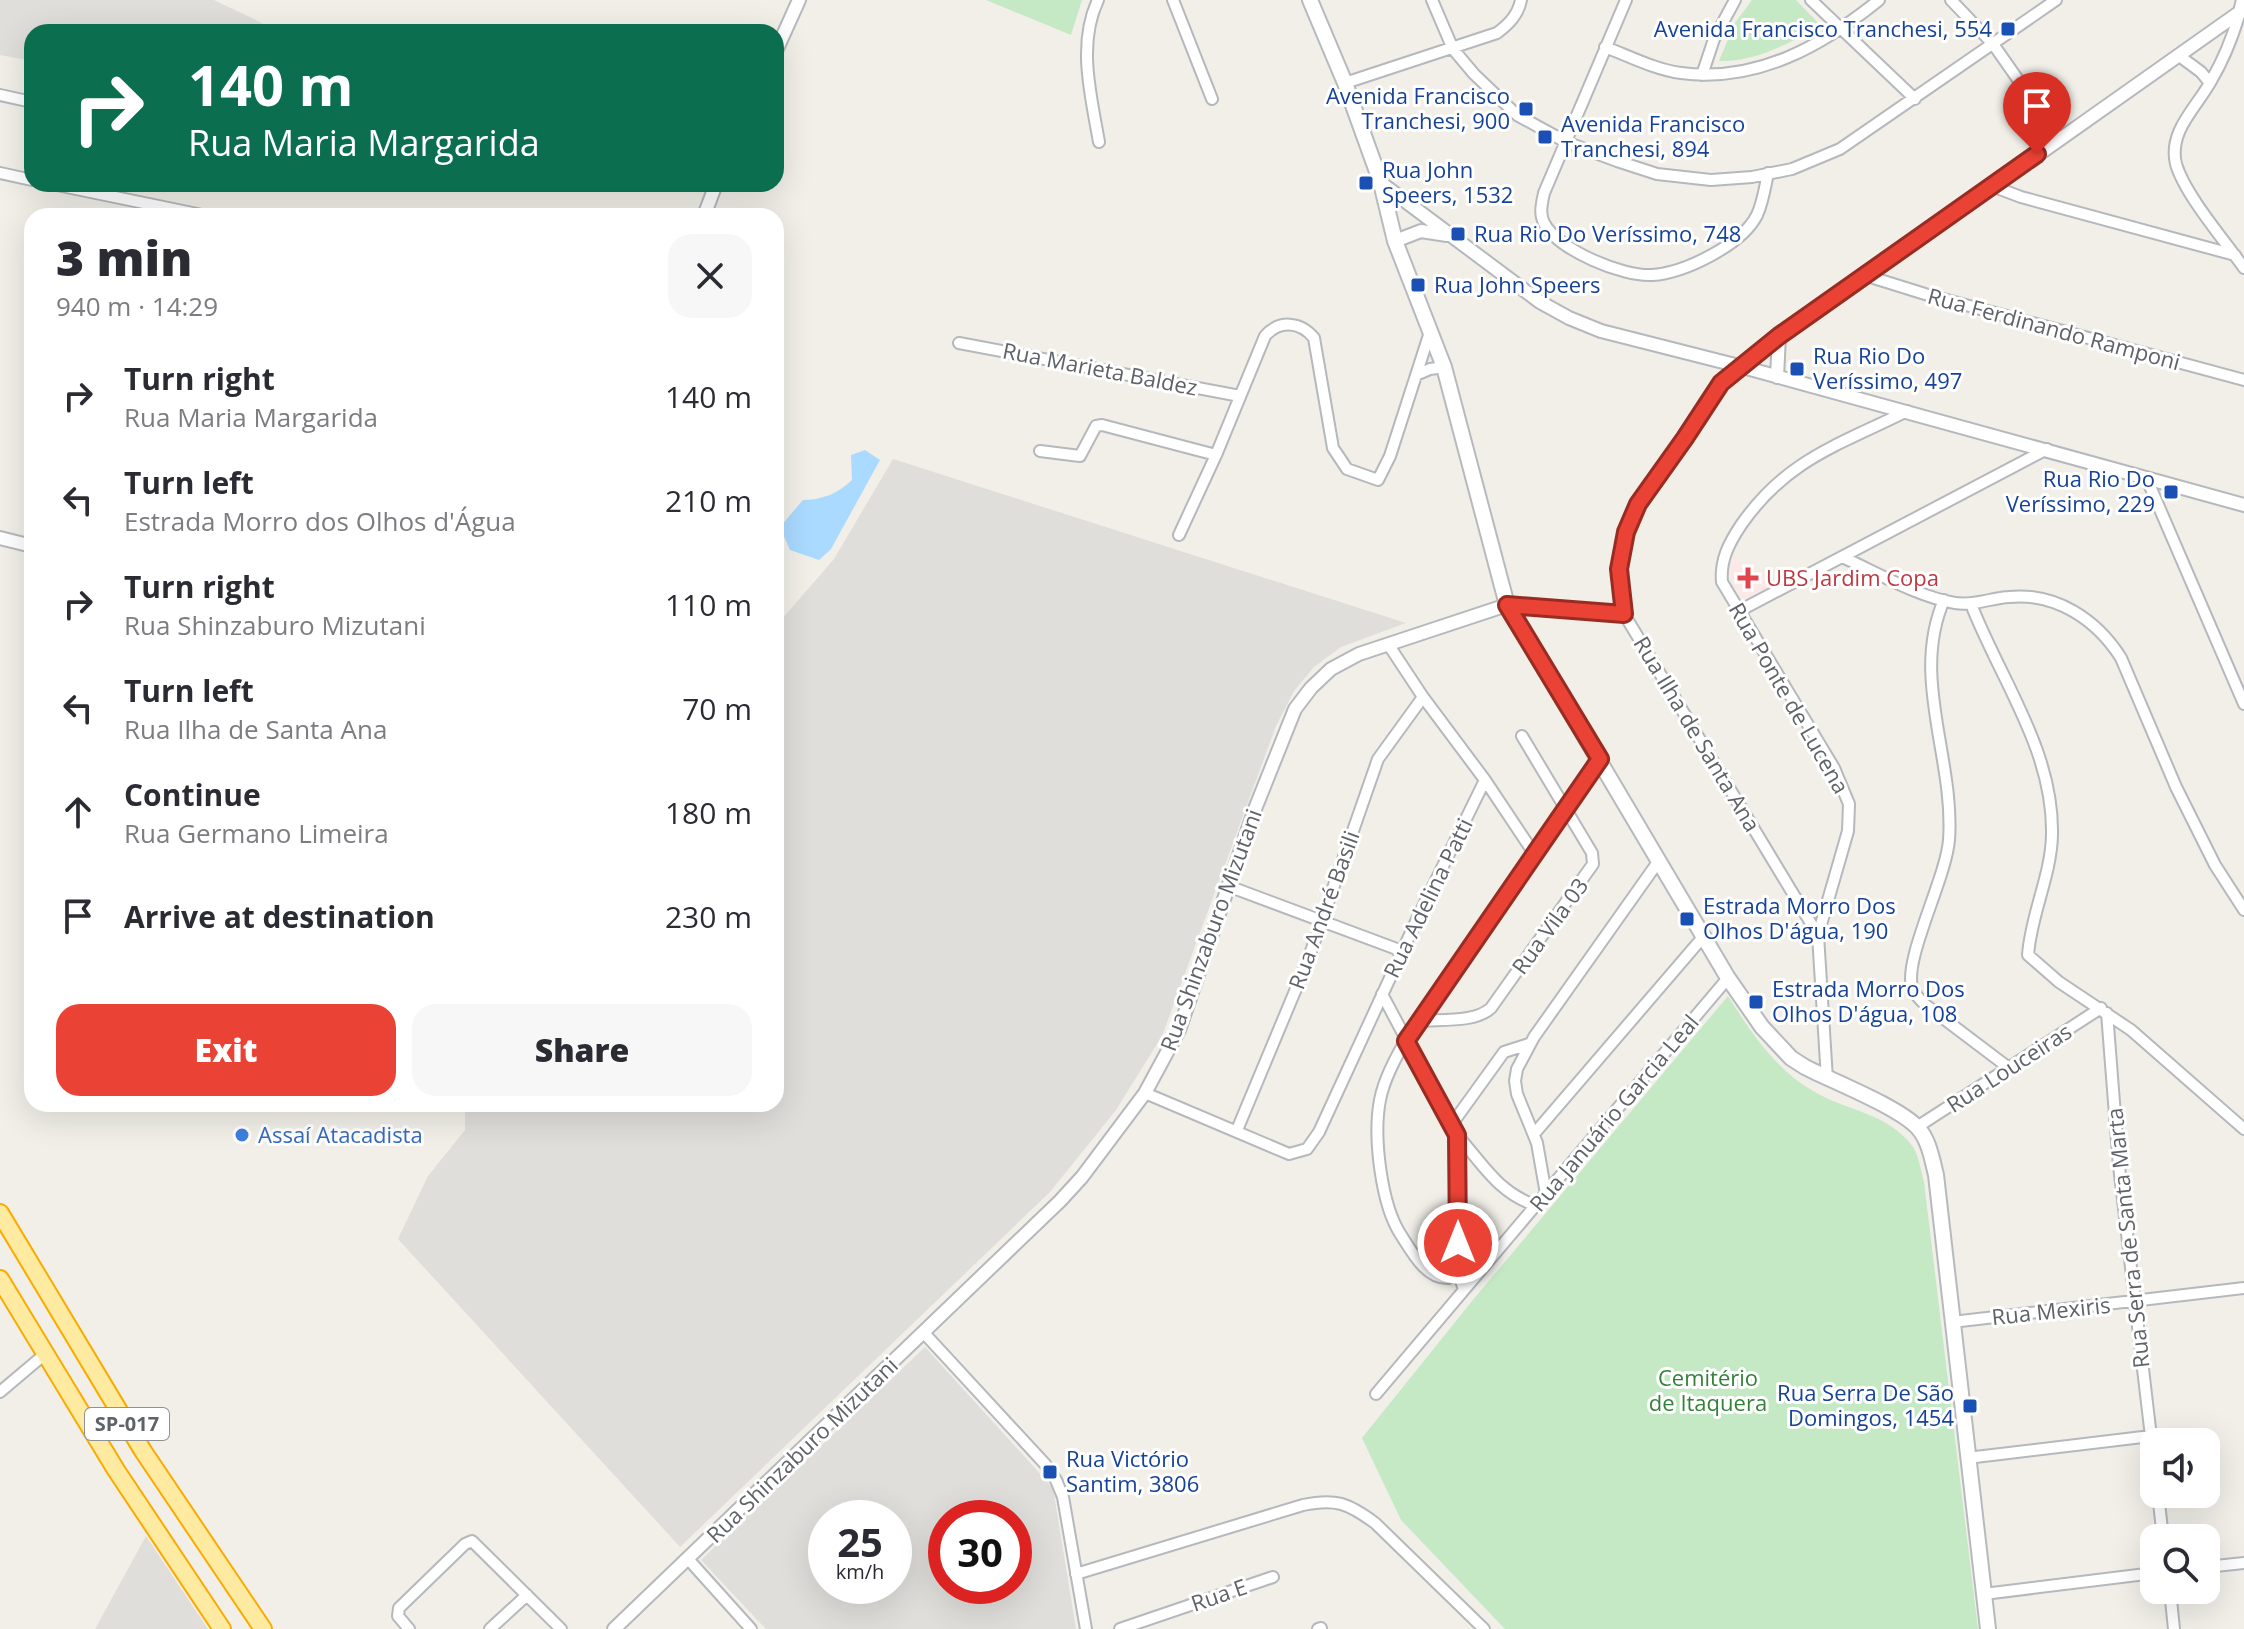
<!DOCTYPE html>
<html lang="en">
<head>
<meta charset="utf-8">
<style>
  body { margin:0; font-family:"Open Sans",sans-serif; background:#f7f7f7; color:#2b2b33; height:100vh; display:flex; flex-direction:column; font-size:30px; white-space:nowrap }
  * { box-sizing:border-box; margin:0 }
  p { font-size:26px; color:#7c7c81 }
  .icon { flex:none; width:44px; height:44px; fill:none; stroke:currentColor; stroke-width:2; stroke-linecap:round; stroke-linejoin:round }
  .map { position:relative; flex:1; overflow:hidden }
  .side { position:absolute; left:24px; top:208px; width:760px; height:904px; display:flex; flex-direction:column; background:#fff; border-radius:24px; box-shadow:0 8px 32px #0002 }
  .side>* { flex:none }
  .banner { position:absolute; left:24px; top:24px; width:760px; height:168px; border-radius:24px; box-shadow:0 8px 32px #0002; background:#0b6e4f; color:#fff; overflow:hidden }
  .buttons { position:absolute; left:2140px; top:1428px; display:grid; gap:16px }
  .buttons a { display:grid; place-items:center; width:80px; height:80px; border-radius:16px; background:#fff; box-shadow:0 8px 32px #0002; font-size:40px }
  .speed { position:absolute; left:808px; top:1500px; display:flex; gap:16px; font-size:40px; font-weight:700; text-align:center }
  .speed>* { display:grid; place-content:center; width:104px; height:104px; border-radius:50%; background:#fff; box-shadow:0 8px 32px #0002; line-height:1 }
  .speed small { font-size:20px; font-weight:400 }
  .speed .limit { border:12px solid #d22; background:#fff; color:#111 }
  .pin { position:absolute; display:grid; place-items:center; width:68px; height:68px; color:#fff; margin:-82px -34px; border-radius:50% 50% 50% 0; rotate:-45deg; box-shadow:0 0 8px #0007 }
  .pin .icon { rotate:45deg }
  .me { position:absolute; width:88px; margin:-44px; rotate:0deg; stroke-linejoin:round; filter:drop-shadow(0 0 6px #0008) }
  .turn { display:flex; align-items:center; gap:28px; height:168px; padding:0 32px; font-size:36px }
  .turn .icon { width:104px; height:104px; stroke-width:2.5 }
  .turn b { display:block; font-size:56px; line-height:68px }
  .round { display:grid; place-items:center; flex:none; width:84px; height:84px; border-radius:24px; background:#f7f7f7 }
  .overview { display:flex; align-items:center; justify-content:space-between; height:136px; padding:0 32px }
  h1 { font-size:48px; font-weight:800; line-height:60px }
  .action { display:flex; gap:16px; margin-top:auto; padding:16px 32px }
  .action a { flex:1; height:92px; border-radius:24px; background:#ea4335; color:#fff; font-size:32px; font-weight:800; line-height:92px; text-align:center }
  .action a+a { background:#f7f7f7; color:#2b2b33 }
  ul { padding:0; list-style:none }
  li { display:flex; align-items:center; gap:24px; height:104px; padding:0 32px }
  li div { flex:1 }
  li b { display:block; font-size:30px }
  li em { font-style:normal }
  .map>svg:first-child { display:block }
  .industrial { fill:#e0deda; fill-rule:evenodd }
  .medical { fill:#fce8e6 }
  .green { fill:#c5e8c5 }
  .water { fill:#aadaff }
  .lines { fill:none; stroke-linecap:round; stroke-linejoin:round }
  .minor-casing { stroke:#b5b8bc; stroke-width:14 }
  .tertiary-casing { stroke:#b5b8bc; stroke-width:16 }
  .secondary-casing { stroke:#b6babf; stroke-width:18 }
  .trunk-casing { stroke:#f9ab00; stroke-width:20 }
  .minor { stroke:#fff; stroke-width:10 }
  .tertiary { stroke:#fff; stroke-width:12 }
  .secondary { stroke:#fff; stroke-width:14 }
  .trunk { stroke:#feeaa1; stroke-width:16 }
  .route-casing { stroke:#982c22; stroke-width:20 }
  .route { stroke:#ea4335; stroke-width:14 }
  .transit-dot { fill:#1a4fb4; stroke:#fff; stroke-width:3 }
  .health-dot { fill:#e0444e; stroke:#fff; stroke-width:3 }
  .shop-dot { fill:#3f7fe0; stroke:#fff; stroke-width:3 }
  .labels { text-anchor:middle; stroke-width:6; stroke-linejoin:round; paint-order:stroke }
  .shield { fill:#fff; stroke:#8f9295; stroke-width:2 }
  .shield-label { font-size:20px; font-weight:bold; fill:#5f6368 }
  .transit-label { font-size:22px; fill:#164399; stroke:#fff; text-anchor:start }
  .street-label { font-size:22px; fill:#5f6368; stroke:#fff }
  .health-label { font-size:22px; fill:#be3a42; stroke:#fff; text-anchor:start }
  .shop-label { font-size:22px; fill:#366cbe; stroke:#fff; text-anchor:start }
  .park-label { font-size:22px; fill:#348238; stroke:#fff }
</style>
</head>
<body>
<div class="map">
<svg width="2244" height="1629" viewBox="0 0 2244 1629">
  <rect width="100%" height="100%" fill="#f1efe8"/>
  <path class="industrial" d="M0,0H214L260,22L270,32H32V61L0,55Z
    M893,459L1406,623L1341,647L1314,667L1294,691L1276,726L1162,1036L1116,1110L1050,1192L680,1547L398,1239L428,1176L465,1130V1104H776V626L834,559Z
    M925,1347L1053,1488L1076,1629H766L701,1560ZM826,1518H894V1586H826ZM946,1518H1014V1586H946Z
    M146,1536L208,1629H95Z"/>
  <path class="medical" d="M1734,555L1751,575L1761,570L1770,587L1744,599L1740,595L1731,581L1730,569Z"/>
  <path class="green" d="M986,0H1082L1071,35Z
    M1752,0H1796L1821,26C1788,43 1757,62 1719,61L1735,23Z
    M1728,996C1750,1031 1775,1069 1813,1091C1846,1111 1889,1113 1913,1147C1919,1156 1921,1172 1924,1182L1978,1629H1505L1401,1520L1362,1438L1472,1301Z"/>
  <path class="water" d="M865,450L880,460L831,549L819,560L790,550L780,527L803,500C822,500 839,493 852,480L851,455Z"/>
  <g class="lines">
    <g class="minor-casing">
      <path id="minor" d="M1098,0C1077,44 1091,96 1099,142
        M1173,0L1212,99
        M1432,0L1453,49L1474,74L1517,115L1566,142L1617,161L1657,174L1711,180L1752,177L1792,169L1840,149L2056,0
        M1626,0L1544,193C1542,203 1539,213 1544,223C1558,250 1623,277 1652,275C1684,273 1742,245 1757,215C1763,202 1765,187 1768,173
        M1811,0L1915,99
        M1951,0L1993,44L2059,138
        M2240,12C2233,36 2224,59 2211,81C2197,107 2168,131 2176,164C2185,195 2225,241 2244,268
        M1605,47C1629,56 1656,70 1681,73C1757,83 1822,46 1879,0
        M2178,55L2201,72L2210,83
        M1702,75L1714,39L1735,0
        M1345,83L1497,33C1509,24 1518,15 1521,0
        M0,95L32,102
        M0,173L32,180
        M52,184L207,216
        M1992,186L2021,197L2235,255
        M1864,275L1925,294L2244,380
        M959,343L1240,396
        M1416,375L1430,369L1444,367
        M1040,451L1080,456L1096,426L1102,425L1216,455
        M2146,477L2244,704
        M1179,535L1216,455L1265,336C1279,320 1300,321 1314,338L1333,448L1347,469L1378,480L1390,456L1430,332
        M1842,557C1876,572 1918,597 1955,603C1974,606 1991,598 2009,597C2056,592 2097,620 2121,658L2176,787L2215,865L2244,910
        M1944,600C1910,678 1955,759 1949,840C1946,878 1904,958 1912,987C1915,995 1921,1001 1927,1006L2009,1068
        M1971,604C2000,679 2054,751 2052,835C2051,876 2031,914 2028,955L2059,982L2131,1030L2244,1129
        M1739,611L2047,449
        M1624,614L1818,935L1827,1079
        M1485,780L1535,855
        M1228,886L1402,951
        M1818,935L1848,831L1849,804L1834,768L1722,582C1720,560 1729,543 1741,525C1787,459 1839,445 1907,411
        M1382,994L1457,1135L1458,1271L1464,1290
        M2107,1013L2119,1166L2154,1462
        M1419,1021C1440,1019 1475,1023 1491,1008L1593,864L1592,853L1522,736
        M1145,1093L1289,1154L1307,1149L1319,1132L1419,915L1485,780L1423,697L1388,644
        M1452,1124L1504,1052L1529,1044
        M1917,1127L2101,1008
        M1237,1130L1308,960L1378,759L1423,697
        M1534,1134L1703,937
        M1457,1135C1483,1164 1498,1193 1537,1206
        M1546,1194L1537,1143L1517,1094L1515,1081L1517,1069L1534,1037L1658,862
        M1458,1271L1448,1278C1426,1279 1412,1252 1401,1235C1381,1205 1373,1136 1380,1100C1389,1052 1447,980 1476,939C1518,880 1560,820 1600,759
        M1952,1322L2244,1288
        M924,1333L1045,1464L1056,1480L1063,1497L1086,1629
        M0,1392L45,1354
        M1376,1394L1728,978
        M1967,1458L2151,1436
        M2158,1494L2163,1538
        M689,1560L751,1629
        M2206,1567L2244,1563
        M1076,1574L1303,1505C1335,1498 1348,1503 1375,1523L1484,1629
        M2170,1590L2174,1629
        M1984,1594L2154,1573
        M409,1629L398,1616L399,1608L465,1544L472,1541L561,1629
        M490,1629L527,1595
        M1120,1629L1273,1577
        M1318,1629L1321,1628"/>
    </g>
    <g class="tertiary-casing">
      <path id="tertiary" d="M776,51L799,0
        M1381,183L1540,302L1569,318L1601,331L1739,366L2244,505
        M704,216L716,184
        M1395,241L1421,231L1447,235
        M1777,377L1779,336
        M0,538L32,546
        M614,1629L1060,1201L1082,1177L1145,1093L1179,1030L1255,809L1295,709L1311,688L1331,669L1359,654L1507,605L1624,614C1609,528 1640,505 1684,440C1702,413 1715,387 1739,366L2240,12L2243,0"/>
    </g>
    <g class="secondary-casing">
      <path id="secondary" d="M1310,0L1345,83L1381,183L1395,241L1444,367L1507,605L1728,978L1762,1027L1791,1058L1805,1067C1832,1081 1899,1107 1918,1128C1929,1140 1932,1159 1936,1175L1988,1629"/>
    </g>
    <g class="trunk-casing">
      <path id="trunk" d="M0,1213L143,1451L263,1629
        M0,1279L116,1470L222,1629"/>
    </g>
    <use href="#minor" class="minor"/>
    <use href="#tertiary" class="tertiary"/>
    <use href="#secondary" class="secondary"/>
    <use href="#trunk" class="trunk"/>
  </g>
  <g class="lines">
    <g class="route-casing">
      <path id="route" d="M1458,1243L1457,1135L1406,1041L1600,759L1507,605L1624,614L1619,569L1626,532L1638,504L1685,438L1721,383L1779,336L2037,154"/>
    </g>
    <use href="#route" class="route"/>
  </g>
  <g class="transit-dot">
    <rect x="2000" y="21" width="16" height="16" rx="4"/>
    <rect x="1518" y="101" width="16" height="16" rx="4"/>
    <rect x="1537" y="129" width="16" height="16" rx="4"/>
    <rect x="1358" y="175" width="16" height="16" rx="4"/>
    <rect x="1450" y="226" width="16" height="16" rx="4"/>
    <rect x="1410" y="277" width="16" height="16" rx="4"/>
    <rect x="1789" y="361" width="16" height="16" rx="4"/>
    <rect x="2163" y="484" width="16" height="16" rx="4"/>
    <rect x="1679" y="911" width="16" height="16" rx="4"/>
    <rect x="1748" y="994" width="16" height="16" rx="4"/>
    <rect x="1962" y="1398" width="16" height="16" rx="4"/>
    <rect x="1042" y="1464" width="16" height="16" rx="4"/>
  </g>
  <path class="health-dot" d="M1744 566h8v8h8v8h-8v8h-8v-8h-8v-8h8z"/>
  <circle class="shop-dot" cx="242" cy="1135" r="8"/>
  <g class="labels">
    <rect class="shield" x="85" y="1408" width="84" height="32" rx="6"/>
    <g class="shield-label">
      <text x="127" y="1431">SP-017</text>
    </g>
    <g class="transit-label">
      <text x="1992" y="37" text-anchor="end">Avenida Francisco Tranchesi, 554</text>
      <text x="1510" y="104" text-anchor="end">Avenida Francisco<tspan x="1510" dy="25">Tranchesi, 900</tspan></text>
      <text x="1561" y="132">Avenida Francisco<tspan x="1561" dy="25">Tranchesi, 894</tspan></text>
      <text x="1382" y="178">Rua John<tspan x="1382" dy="25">Speers, 1532</tspan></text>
      <text x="1474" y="242">Rua Rio Do Veríssimo, 748</text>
      <text x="1434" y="293">Rua John Speers</text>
      <text x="1813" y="364">Rua Rio Do<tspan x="1813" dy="25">Veríssimo, 497</tspan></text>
      <text x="2155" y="487" text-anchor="end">Rua Rio Do<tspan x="2155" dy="25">Veríssimo, 229</tspan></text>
      <text x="1703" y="914">Estrada Morro Dos<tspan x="1703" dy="25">Olhos D'água, 190</tspan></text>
      <text x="1772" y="997">Estrada Morro Dos<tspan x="1772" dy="25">Olhos D'água, 108</tspan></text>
      <text x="1954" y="1401" text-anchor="end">Rua Serra De São<tspan x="1954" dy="25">Domingos, 1454</tspan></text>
      <text x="1066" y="1467">Rua Victório<tspan x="1066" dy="25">Santim, 3806</tspan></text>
    </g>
    <g class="street-label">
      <text transform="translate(2054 329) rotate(15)" y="8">Rua Ferdinando Ramponi</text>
      <text transform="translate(1100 369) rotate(11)" y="8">Rua Marieta Baldez</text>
      <text transform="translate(1789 698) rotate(60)" y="8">Rua Ponte de Lucena</text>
      <text transform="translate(1697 734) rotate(59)" y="8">Rua Ilha de Santa Ana</text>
      <text transform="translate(1428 898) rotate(-64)" y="8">Rua Adelina Patti</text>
      <text transform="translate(1324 910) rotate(-70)" y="8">Rua André Basili</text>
      <text transform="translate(1550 926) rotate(-54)" y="8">Rua Vila 03</text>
      <text transform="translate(1211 930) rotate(-70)" y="8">Rua Shinzaburo Mizutani</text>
      <text transform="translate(2009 1068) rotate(-33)" y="8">Rua Louceiras</text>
      <text transform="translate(1614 1113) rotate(-50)" y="8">Rua Januário Garcia Leal</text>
      <text transform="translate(2128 1238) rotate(-96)" y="8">Rua Serra de Santa Marta</text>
      <text transform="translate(2051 1311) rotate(-6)" y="8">Rua Mexiris</text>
      <text transform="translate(802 1450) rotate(-44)" y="8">Rua Shinzaburo Mizutani</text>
      <text transform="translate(1219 1595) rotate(-19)" y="8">Rua E</text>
    </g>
    <g class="health-label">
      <text x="1766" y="586">UBS Jardim Copa</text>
    </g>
    <g class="shop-label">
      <text x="258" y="1143">Assaí Atacadista</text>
    </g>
    <g class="park-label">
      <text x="1708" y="1386">Cemitério<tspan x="1708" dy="25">de Itaquera</tspan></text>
    </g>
  </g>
</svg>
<div class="buttons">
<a><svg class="icon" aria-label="sound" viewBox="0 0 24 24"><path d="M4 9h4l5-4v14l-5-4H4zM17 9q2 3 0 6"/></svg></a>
<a><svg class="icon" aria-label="search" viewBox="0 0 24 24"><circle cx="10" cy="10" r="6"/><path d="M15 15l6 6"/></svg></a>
</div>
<div class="speed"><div>25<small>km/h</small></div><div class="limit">30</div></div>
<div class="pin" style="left:2037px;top:154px;background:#d93025"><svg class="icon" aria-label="arrive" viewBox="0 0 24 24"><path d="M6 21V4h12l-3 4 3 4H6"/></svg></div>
<svg class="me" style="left:1458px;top:1243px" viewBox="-20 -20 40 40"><circle r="17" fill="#ea4335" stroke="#fff" stroke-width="3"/><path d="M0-11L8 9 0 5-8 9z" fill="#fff"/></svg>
<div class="banner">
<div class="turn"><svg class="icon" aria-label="right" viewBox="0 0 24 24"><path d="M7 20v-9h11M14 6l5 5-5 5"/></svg><div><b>140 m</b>Rua Maria Margarida</div></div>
</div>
<section class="side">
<div class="overview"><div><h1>3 min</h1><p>940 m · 14:29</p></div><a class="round"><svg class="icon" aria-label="close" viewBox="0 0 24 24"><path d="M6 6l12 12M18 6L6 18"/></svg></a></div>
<ul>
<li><svg class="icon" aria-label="right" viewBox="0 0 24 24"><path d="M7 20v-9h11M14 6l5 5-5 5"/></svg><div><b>Turn right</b><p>Rua Maria Margarida</p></div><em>140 m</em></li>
<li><svg class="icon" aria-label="left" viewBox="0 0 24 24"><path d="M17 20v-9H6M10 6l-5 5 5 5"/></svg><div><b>Turn left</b><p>Estrada Morro dos Olhos d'Água</p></div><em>210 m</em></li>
<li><svg class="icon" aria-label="right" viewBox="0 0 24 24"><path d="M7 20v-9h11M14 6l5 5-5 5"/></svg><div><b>Turn right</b><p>Rua Shinzaburo Mizutani</p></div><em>110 m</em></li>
<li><svg class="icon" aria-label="left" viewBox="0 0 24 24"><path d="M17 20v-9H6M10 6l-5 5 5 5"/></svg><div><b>Turn left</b><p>Rua Ilha de Santa Ana</p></div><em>70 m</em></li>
<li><svg class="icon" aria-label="ahead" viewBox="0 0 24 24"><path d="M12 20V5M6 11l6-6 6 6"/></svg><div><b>Continue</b><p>Rua Germano Limeira</p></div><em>180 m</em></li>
<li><svg class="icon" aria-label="arrive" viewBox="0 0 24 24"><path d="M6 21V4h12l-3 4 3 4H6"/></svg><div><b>Arrive at destination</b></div><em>230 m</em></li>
</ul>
<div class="action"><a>Exit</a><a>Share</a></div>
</section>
</div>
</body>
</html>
